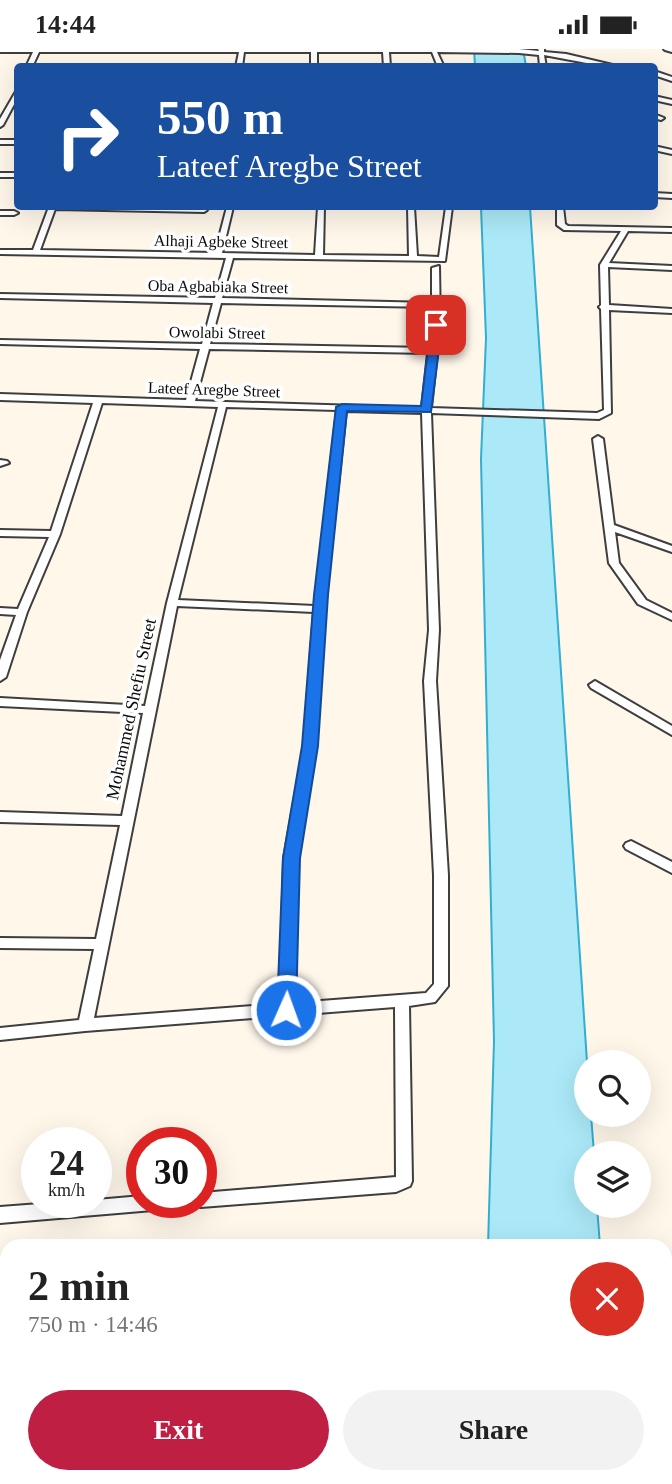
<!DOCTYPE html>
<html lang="en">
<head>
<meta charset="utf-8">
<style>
  body { margin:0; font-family:Georgia,serif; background:#f2f2f2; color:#222; height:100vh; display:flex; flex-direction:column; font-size:26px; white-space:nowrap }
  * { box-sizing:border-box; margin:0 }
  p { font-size:23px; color:#767676 }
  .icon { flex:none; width:38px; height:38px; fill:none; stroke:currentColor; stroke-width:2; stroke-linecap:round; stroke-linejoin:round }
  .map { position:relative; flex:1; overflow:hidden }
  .drawer { position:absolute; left:0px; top:1190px; width:672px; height:245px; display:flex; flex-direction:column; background:#fff; border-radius:21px 21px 0 0; box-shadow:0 7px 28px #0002 }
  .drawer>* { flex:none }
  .banner { position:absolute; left:14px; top:14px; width:644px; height:147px; border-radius:7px; box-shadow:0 7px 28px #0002; background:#1a4fa0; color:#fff; overflow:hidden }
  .tools { position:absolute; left:574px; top:1001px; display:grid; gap:14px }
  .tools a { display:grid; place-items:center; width:77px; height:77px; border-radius:50%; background:#fff; box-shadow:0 7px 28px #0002; font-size:35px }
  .speed { position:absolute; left:21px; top:1078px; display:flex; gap:14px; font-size:35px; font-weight:700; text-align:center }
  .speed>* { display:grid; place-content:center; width:91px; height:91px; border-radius:50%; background:#fff; box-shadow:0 7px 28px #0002; line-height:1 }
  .speed small { font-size:18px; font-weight:400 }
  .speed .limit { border:10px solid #d22; background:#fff; color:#111 }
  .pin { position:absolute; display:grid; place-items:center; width:60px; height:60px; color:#fff; margin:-30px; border-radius:14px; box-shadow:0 4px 10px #0006 }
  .me { position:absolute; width:77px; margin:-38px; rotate:2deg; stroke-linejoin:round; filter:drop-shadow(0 0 5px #0008) }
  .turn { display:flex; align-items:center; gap:24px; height:147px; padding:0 28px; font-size:32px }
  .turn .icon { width:91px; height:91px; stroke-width:2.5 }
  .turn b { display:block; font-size:49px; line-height:60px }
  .round { display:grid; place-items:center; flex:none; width:74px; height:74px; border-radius:37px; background:#f2f2f2 }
  .summary { display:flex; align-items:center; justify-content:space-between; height:119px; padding:0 28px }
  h1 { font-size:42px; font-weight:700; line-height:52px }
  .primary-button { display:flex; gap:14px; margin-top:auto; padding:14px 28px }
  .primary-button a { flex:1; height:80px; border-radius:42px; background:#bf1f43; color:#fff; font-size:28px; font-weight:700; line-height:80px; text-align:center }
  .primary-button a+a { background:#f2f2f2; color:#222 }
  .status { display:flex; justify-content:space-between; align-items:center; height:49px; padding:0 35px; background:#fff; direction:ltr }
  .status svg { height:19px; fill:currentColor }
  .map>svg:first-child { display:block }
  .water { fill:#ace9f8; stroke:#31aed2; stroke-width:2 }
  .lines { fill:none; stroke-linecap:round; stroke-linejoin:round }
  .street-casing { stroke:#3e3e3e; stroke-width:4 }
  .street { fill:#fff; fill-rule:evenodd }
  .route { fill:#1a73e8; stroke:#114b97; stroke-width:2 }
  .labels { text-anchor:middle; stroke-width:7; stroke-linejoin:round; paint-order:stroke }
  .far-street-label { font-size:16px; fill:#0b0b0b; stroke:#fff }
  .street-label { font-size:18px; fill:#0b0b0b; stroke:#fff }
</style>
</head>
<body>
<div class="status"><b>14:44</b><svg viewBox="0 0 49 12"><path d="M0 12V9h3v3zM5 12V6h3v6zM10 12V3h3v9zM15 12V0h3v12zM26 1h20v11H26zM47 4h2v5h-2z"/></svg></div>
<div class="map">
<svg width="672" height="1435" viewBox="0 0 672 1435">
  <rect width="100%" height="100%" fill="#fff7ea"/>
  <path class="water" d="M474,0H523L526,17H475Z
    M481,158H530L587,1013L586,1066H591L594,1104H586V1157H597L600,1197H488L494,992L481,410L486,289Z
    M488,1428H615L616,1435H488Z"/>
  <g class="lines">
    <g class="street-casing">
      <path id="street" d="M0,0H519L539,2L538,0H544V3L566,5L621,18H608L544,6L546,18H540L539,6L519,4L437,3L444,18H438L432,3H389L390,18H384L383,3H317V18H311V3H244L242,18H236L239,3H39L32,18H26L33,3H0Z
        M664,0H672V3L665,1Z
        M654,22L672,28V32L654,26Z
        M18,39V48L3,76L0,78V70Z
        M654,47L672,51V55L654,51Z
        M654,65L664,69L661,71L654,69Z
        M0,91H18V95H0Z
        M654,97L672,101V105L654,101Z
        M0,124H18V128H0Z
        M654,144L672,145V149L654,148Z
        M49,158L204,159L207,161L204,163L55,160L40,201L215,204L227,158H233L222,204L315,206L318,158H324L323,206L409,207L408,158H414L417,207L439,208L446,158H452L445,212L233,209L222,249L432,254V219L439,217L440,276L431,359L597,364L604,361L601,260L599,258L601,256L600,216L621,182L564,181L557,176V158H563L565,175L568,177L672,179V183L628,182L609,214L672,217V221L608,218L609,256L672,260V264L609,261L611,364L599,370L431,364L439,581L436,632L448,826V937L435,953L409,957L412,1132L410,1137L396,1143L201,1158L195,1156L194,1153H201V1144L396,1128L395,958L85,982L0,991V979L79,971L94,900L0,899V889L96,890L120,776L0,773V763L122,767L143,664L0,657V649L145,657L167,554L218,358L102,354L60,485L27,563L6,628L0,632V611L16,566L0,565V559L18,560L49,488L0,487V481L51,482L93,354L0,351V345L186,351L200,300L0,295V291L202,295L213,254L0,249V245L215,249L226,209L0,205V201H33ZM221,254L432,258L429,299L210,295ZM209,300L428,304L422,359L195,352ZM226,358L337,361L315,557L178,551ZM346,362L422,364L429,581L424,632L434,826V935L426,944L294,954L298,809L316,697L326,546ZM177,557L314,563L304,697L284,809L280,955L94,969Z
        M0,162H14L18,164L14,166H0Z
        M598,387L603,390L614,476L672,497V503L615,483L619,514L646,551L672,564V571L638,555L609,514L593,390Z
        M0,411L7,412L9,414L0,417Z
        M595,632L672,677V686L591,639L589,636Z
        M631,792L672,813V824L626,800L624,797L626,794Z
        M142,1147V1153H173L171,1158L165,1160L0,1174V1158L66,1153H96V1151Z
        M0,1362H7V1380H0Z"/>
    </g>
    <use href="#street" class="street"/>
  </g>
  <path class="route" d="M436,273L442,276L431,363L347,362L328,546L318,697L300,809L296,961L293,966L286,969L280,966L277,961L283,809L302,697L314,546L336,358L342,355L421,357L431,276Z"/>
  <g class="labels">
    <g class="far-street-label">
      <text transform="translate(221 192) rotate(1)" y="6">Alhaji Agbeke Street</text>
      <text transform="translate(218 237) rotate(1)" y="6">Oba Agbabiaka Street</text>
      <text transform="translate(217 283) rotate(1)" y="6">Owolabi Street</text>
      <text transform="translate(214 340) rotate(2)" y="6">Lateef Aregbe Street</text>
    </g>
    <g class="street-label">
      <text transform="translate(131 660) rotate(-78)" y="6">Mohammed Shefiu Street</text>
    </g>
  </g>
</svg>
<div class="tools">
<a><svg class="icon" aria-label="search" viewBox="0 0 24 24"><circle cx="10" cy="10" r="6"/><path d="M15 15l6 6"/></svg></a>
<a><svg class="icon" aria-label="layers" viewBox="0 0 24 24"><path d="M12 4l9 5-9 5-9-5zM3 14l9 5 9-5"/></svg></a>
</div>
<div class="speed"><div>24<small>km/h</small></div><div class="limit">30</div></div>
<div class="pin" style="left:436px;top:276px;background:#d93025"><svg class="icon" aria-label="arrive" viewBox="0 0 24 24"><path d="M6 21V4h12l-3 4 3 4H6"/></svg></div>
<svg class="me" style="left:286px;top:961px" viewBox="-20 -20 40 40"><circle r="17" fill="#1a73e8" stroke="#fff" stroke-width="3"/><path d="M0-11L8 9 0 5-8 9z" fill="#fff"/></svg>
<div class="banner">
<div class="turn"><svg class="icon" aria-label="right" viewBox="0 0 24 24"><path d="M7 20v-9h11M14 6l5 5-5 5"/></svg><div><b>550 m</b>Lateef Aregbe Street</div></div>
</div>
<section class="drawer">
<div class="summary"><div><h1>2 min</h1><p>750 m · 14:46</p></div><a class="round" style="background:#d93025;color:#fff"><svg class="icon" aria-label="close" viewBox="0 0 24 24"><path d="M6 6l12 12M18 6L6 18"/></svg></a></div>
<div class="primary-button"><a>Exit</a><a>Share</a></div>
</section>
</div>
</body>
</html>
